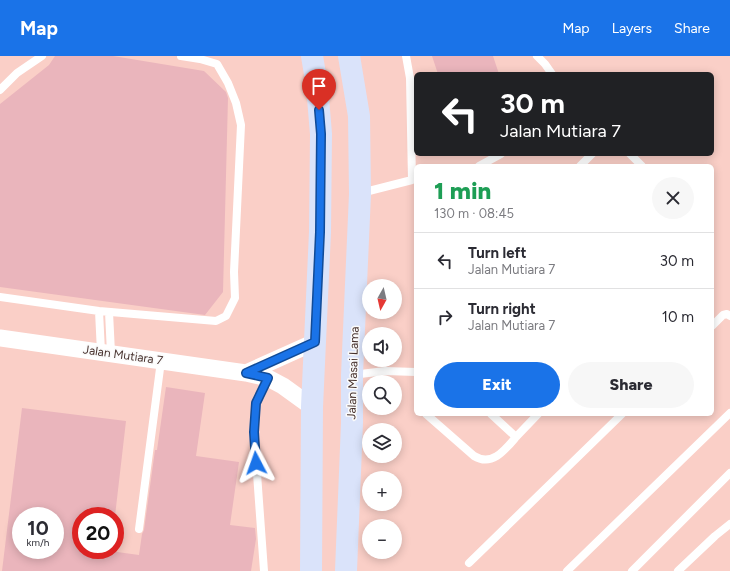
<!DOCTYPE html>
<html lang="en">
<head>
<meta charset="utf-8">
<style>
  body { margin:0; font-family:Figtree,sans-serif; background:#f7f7f7; color:#2b2b33; height:100vh; display:flex; flex-direction:column; font-size:15px; white-space:nowrap }
  * { box-sizing:border-box; margin:0 }
  p { font-size:13px; color:#7c7c81 }
  .icon { flex:none; width:22px; height:22px; fill:none; stroke:currentColor; stroke-width:2; stroke-linecap:round; stroke-linejoin:round }
  .map { position:relative; flex:1; overflow:hidden }
  .details { position:absolute; left:414px; top:108px; width:300px; height:252px; display:flex; flex-direction:column; background:#fff; border-radius:6px; box-shadow:0 2px 10px #0003 }
  .details>* { flex:none }
  .banner { position:absolute; left:414px; top:16px; width:300px; height:84px; border-radius:6px; box-shadow:0 2px 10px #0003; background:#202124; color:#fff; overflow:hidden }
  .needle { width:26px; rotate:188deg }
  .controls { position:absolute; left:362px; top:223px; display:grid; gap:8px }
  .controls a { display:grid; place-items:center; width:40px; height:40px; border-radius:50%; background:#fff; box-shadow:0 2px 10px #0003; font-size:20px }
  .speed { position:absolute; left:12px; top:451px; display:flex; gap:8px; font-size:20px; font-weight:700; text-align:center }
  .speed>* { display:grid; place-content:center; width:52px; height:52px; border-radius:50%; background:#fff; box-shadow:0 2px 10px #0003; line-height:1 }
  .speed small { font-size:10px; font-weight:400 }
  .speed .limit { border:6px solid #d22; background:#fff; color:#111 }
  .pin { position:absolute; display:grid; place-items:center; width:34px; height:34px; color:#fff; margin:-41px -17px; border-radius:50% 50% 50% 0; rotate:-45deg; box-shadow:0 0 4px #0007 }
  .pin .icon { rotate:45deg }
  .me { position:absolute; width:44px; margin:-22px; rotate:356deg; stroke-linejoin:round; filter:drop-shadow(0 0 3px #0008) }
  .turn { display:flex; align-items:center; gap:14px; height:84px; padding:0 20px; font-size:18px }
  .turn .icon { width:52px; height:52px; stroke-width:2.5 }
  .turn b { display:block; font-size:28px; line-height:34px }
  .round { display:grid; place-items:center; flex:none; width:42px; height:42px; border-radius:21px; background:#f7f7f7 }
  .overview { display:flex; align-items:center; justify-content:space-between; height:68px; padding:0 20px }
  h1 { font-size:24px; font-weight:800; line-height:30px; color:#1e9e55 }
  .primary-button { display:flex; gap:8px; margin-top:auto; padding:8px 20px }
  .primary-button a { flex:1; height:46px; border-radius:24px; background:#1a73e8; color:#fff; font-size:16px; font-weight:800; line-height:46px; text-align:center }
  .primary-button a+a { background:#f7f7f7; color:#2b2b33 }
  ul { padding:0; list-style:none }
  li { display:flex; align-items:center; gap:12px; height:56px; padding:0 20px; border-top:1px solid #e1e1e2 }
  li div { flex:1 }
  li b { display:block; font-size:15px }
  li em { font-style:normal }
  header { display:flex; align-items:center; gap:24px; box-sizing:border-box; height:56px; padding:0 20px; background:#1a73e8; color:#fff }
  header strong { font-size:19px }
  nav { display:flex; gap:22px; margin-inline-start:auto; font-size:14px }
  .map>svg:first-child { display:block }
  .building { fill:#eab5bc; fill-rule:evenodd }
  .lines { fill:none; stroke-linecap:round; stroke-linejoin:round }
  .service { stroke:#fff; stroke-width:8 }
  .minor { stroke:#fff; stroke-width:17 }
  .primary { stroke:#dae3fa; stroke-width:22 }
  .route-casing { stroke:#114b97; stroke-width:10 }
  .route { stroke:#1a73e8; stroke-width:7 }
  .labels { text-anchor:middle; stroke-width:3; stroke-linejoin:round; paint-order:stroke }
  .street-label { font-size:12px; fill:#47322e; stroke:#fbfbfb }
</style>
</head>
<body>
<header>
<strong>Map</strong>
<nav><a>Map</a><a>Layers</a><a>Share</a></nav>
</header>
<div class="map">
<svg width="730" height="515" viewBox="0 0 730 515">
  <rect width="100%" height="100%" fill="#facfc7"/>
  <path class="building" d="M55,0H113L204,15L226,36L228,42L223,236L205,259L0,231V48L49,9Z
    M432,0H493L499,18H438Z
    M166,331L205,337L196,400L239,406L230,469L255,472L256,483L251,515H2L22,352L126,365L115,460H81V494H110V495L139,499L142,478L144,474L155,394H157ZM21,460H55V494H21Z"/>
  <g class="lines">
    <path class="service" d="M537,0L545,8L552,18
      M0,34L17,17L42,0
      M630,98L642,110
      M479,110L501,98
      M580,110L592,98
      M361,137L412,124L410,22L406,0
      M0,241L99,255L216,265L226,260L235,242L234,216L241,69L236,47L228,27L217,8L200,3L181,0
      M99,255L101,296
      M109,256L111,297
      M712,270L723,259L727,258L730,260
      M352,319L385,315L416,316
      M426,358L474,400C492,411 505,394 516,381L491,358
      M516,381L538,358
      M139,473L161,305
      M469,507L622,358
      M264,515L254,376L256,347L268,322
      M567,515L730,357
      M632,515L730,417
      M678,515L715,480L730,468"/>
    <path class="minor" d="M0,282L246,317L268,322L283,330L312,351
      M246,317L315,286"/>
    <path class="primary" d="M311,515L312,351L320,176L321,78L317,30L312,0
      M346,515L352,367V319L360,138L359,60L349,0"/>
  </g>
  <g class="lines">
    <g class="route-casing">
      <path id="route" d="M256,407L254,376L256,347L268,322L246,317L315,286L320,176L321,78L319,54"/>
    </g>
    <use href="#route" class="route"/>
  </g>
  <g class="labels">
    <g class="street-label">
      <text transform="translate(123 299) rotate(8)" y="4">Jalan Mutiara 7</text>
      <text transform="translate(353 317) rotate(-88)" y="4">Jalan Masai Lama</text>
    </g>
  </g>
</svg>
<div class="controls">
<a><svg class="needle" viewBox="-14 -14 28 28"><path d="M0-13l5 13h-10z" fill="#e53935"/><path d="M0 13l5-13h-10z" fill="#7c7c81"/></svg></a>
<a><svg class="icon" aria-label="sound" viewBox="0 0 24 24"><path d="M4 9h4l5-4v14l-5-4H4zM17 9q2 3 0 6"/></svg></a>
<a><svg class="icon" aria-label="search" viewBox="0 0 24 24"><circle cx="10" cy="10" r="6"/><path d="M15 15l6 6"/></svg></a>
<a><svg class="icon" aria-label="layers" viewBox="0 0 24 24"><path d="M12 4l9 5-9 5-9-5zM3 14l9 5 9-5"/></svg></a>
<a>+</a>
<a>−</a>
</div>
<div class="speed"><div>10<small>km/h</small></div><div class="limit">20</div></div>
<div class="pin" style="left:319px;top:54px;background:#d93025"><svg class="icon" aria-label="arrive" viewBox="0 0 24 24"><path d="M6 21V4h12l-3 4 3 4H6"/></svg></div>
<svg class="me" style="left:256px;top:407px" viewBox="-20 -20 40 40"><path d="M0-17L14 15 0 8-14 15z" fill="#1a73e8" stroke="#fff" stroke-width="4"/></svg>
<div class="banner">
<div class="turn"><svg class="icon" aria-label="left" viewBox="0 0 24 24"><path d="M17 20v-9H6M10 6l-5 5 5 5"/></svg><div><b>30 m</b>Jalan Mutiara 7</div></div>
</div>
<section class="details">
<div class="overview"><div><h1>1 min</h1><p>130 m · 08:45</p></div><a class="round"><svg class="icon" aria-label="close" viewBox="0 0 24 24"><path d="M6 6l12 12M18 6L6 18"/></svg></a></div>
<ul>
<li><svg class="icon" aria-label="left" viewBox="0 0 24 24"><path d="M17 20v-9H6M10 6l-5 5 5 5"/></svg><div><b>Turn left</b><p>Jalan Mutiara 7</p></div><em>30 m</em></li>
<li><svg class="icon" aria-label="right" viewBox="0 0 24 24"><path d="M7 20v-9h11M14 6l5 5-5 5"/></svg><div><b>Turn right</b><p>Jalan Mutiara 7</p></div><em>10 m</em></li>
</ul>
<div class="primary-button"><a>Exit</a><a>Share</a></div>
</section>
</div>
</body>
</html>
